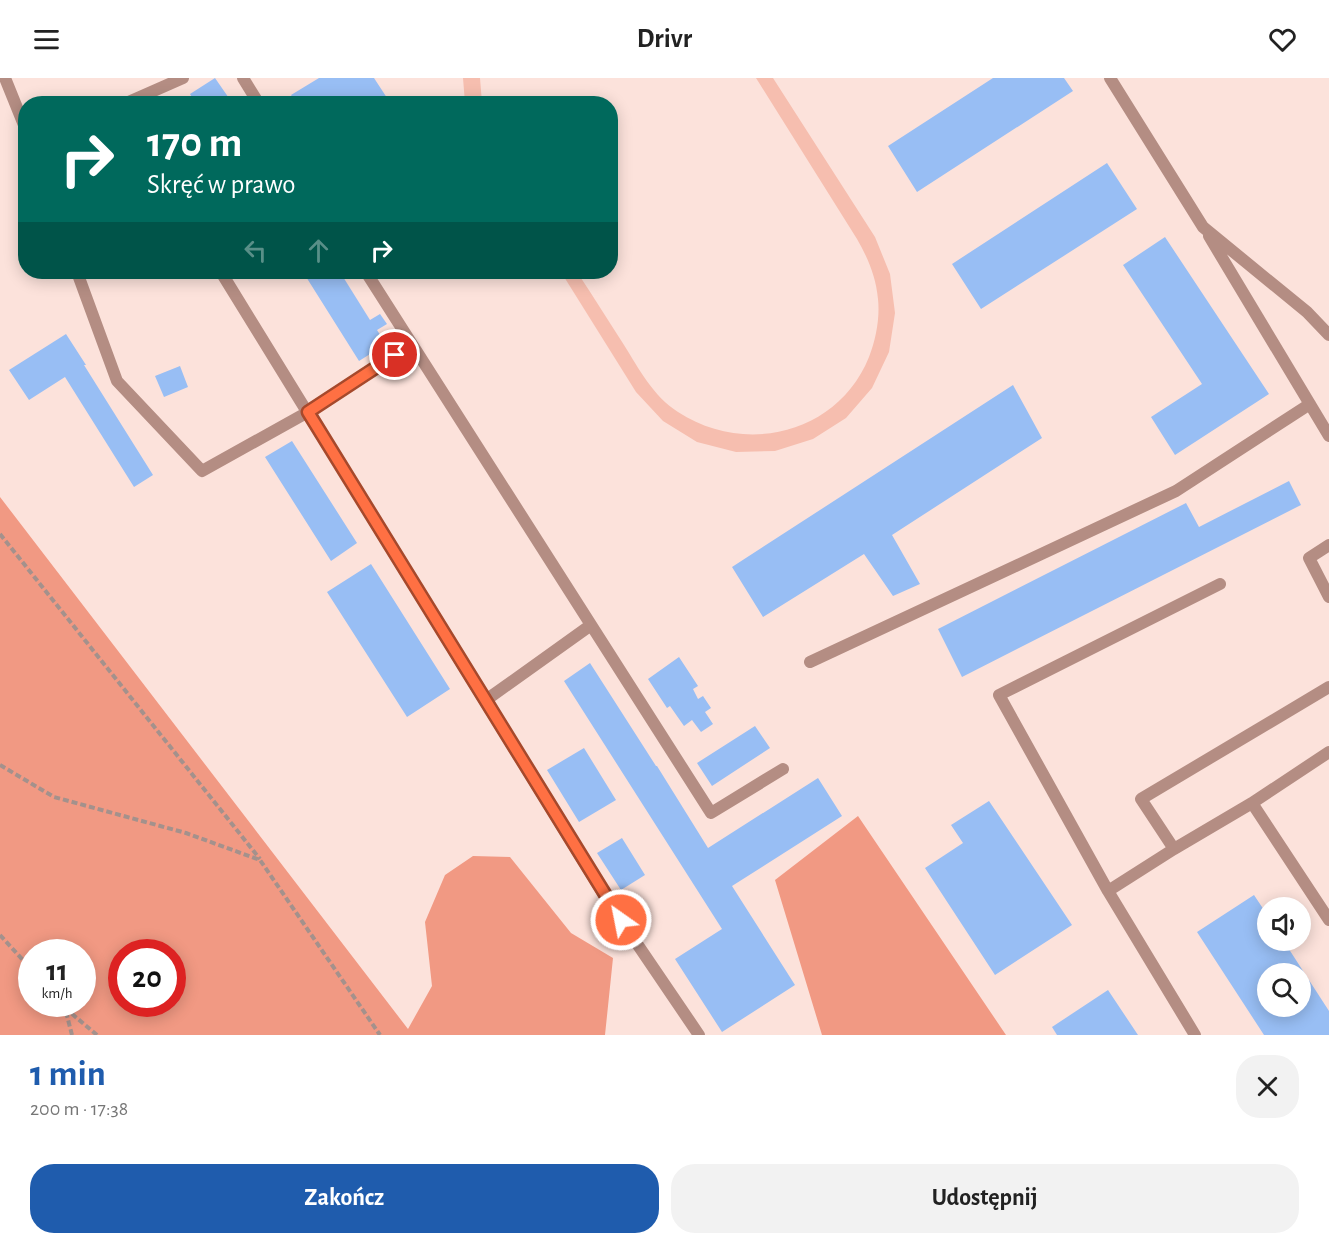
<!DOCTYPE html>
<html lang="pl">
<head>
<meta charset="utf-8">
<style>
  body { margin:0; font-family:"Alegreya Sans",sans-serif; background:#f2f2f2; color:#222; height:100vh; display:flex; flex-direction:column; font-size:22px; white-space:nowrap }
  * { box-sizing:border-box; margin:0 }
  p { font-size:20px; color:#767676 }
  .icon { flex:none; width:33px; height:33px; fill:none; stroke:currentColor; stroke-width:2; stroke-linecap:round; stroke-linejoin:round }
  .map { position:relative; height:957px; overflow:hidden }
  .drawer { display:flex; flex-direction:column; background:#fff; flex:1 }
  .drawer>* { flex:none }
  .top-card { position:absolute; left:18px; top:18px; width:600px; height:183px; border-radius:24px; box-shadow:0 3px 15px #0003; background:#00695c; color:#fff; overflow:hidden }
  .tools { position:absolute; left:1257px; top:819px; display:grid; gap:12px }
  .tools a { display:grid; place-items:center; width:54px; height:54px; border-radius:50%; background:#fff; box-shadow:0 3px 15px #0003; font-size:30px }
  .speed { position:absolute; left:18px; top:861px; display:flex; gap:12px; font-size:30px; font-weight:700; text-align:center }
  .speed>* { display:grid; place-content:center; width:78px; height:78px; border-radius:50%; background:#fff; box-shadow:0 3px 15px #0003; line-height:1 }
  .speed small { font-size:15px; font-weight:400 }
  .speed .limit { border:9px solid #d22; background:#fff; color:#111 }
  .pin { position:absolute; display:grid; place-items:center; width:51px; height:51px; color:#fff; margin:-26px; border:3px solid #fff; border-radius:50%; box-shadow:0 2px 6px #0007 }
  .me { position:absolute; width:66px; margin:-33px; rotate:327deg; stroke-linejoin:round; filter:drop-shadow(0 0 4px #0008) }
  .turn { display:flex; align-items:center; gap:21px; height:126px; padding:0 30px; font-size:27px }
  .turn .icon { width:78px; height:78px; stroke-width:2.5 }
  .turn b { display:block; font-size:42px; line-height:51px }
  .lanes { display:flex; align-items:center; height:57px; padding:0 30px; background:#0003; justify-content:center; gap:30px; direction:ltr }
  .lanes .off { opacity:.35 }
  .round { display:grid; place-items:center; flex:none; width:63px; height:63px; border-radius:24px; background:#f2f2f2 }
  .head { display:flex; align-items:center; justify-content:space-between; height:102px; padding:0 30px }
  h1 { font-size:36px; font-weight:700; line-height:45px; color:#1f5cad }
  .cta { display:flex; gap:12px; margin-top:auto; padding:12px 30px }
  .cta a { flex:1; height:69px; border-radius:24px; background:#1f5cad; color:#fff; font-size:24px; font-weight:700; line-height:69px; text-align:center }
  .cta a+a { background:#f2f2f2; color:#222 }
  header { display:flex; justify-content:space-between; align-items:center; height:78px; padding:0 30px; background:#fff; font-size:27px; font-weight:700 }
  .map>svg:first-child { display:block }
  .green { fill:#f6beaf }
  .forest { fill:#f19983; fill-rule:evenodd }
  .building { fill:#98bef4; fill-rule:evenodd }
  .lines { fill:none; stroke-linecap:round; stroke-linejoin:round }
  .path { stroke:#a4918c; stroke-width:4; stroke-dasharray:6 3; stroke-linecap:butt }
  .lane { stroke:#b48d83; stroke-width:12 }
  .route-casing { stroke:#a6492c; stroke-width:15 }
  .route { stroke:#ff7043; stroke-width:10 }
</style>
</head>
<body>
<header><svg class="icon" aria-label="menu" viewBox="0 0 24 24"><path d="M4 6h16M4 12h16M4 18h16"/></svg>Drivr<svg class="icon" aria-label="heart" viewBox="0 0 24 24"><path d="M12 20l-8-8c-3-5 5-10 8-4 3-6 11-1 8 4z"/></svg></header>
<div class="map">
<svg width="1329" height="957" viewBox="0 0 1329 957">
  <rect width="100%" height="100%" fill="#fce2db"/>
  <path class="green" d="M463,0H480L482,25H465Z
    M756,0H773L875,159L890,196L895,235L889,274L872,310L846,340L813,361L775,373L736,374L697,364L663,343L636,314L561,194H577C593,218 608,242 624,267C639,291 653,318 678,334C745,378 838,356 869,279C876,261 880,240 878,221C876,199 868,180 857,161Z"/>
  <path class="forest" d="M0,419L408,951L432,908L425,844L445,797L473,778L510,779L571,855L613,880L605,957H0ZM32,874H82V926H32ZM122,874H172V926H122Z
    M858,738L1006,957H822L775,802Z"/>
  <path class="building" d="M215,0L233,26H196L190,16Z
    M319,0H374L391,26H297L291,17Z
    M993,0H1064L1073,13L917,114L888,68Z
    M1107,85L1137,131L981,231L952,186Z
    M1165,159L1269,316L1175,377L1151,339L1202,306L1123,187Z
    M303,194H340L370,242L380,236L387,246L377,252L386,266L359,283Z
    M66,256L86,287H84L153,397L134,409L65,299L29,322L9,292Z
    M180,288L188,309L164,319L155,298Z
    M1013,307L1042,360L892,457L920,506L893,518L864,476L763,539L732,489Z
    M292,363L357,465L331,483L265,379Z
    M1289,403L1301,427L962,599L938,551L1186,425L1199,449Z
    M371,486L450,611L407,639L327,514Z
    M679,579L698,608L693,611L698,621L703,618L711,630L705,634L713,646L701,654L692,642L684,648L670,628L667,630L648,601Z
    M590,585L656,688H657L708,770L818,700L842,738L732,808L795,907L722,954L675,881L722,851L564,603Z
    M755,648L770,670L712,708L697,685Z
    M584,670L616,722L579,744L547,692Z
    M989,723L1072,847L995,897L925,790L963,765L951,747Z
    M622,760L645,797L621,812L597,775Z
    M1254,817L1268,838V862H1283L1329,933V957H1264L1197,854ZM1268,896H1300V928H1268Z
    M1108,912L1138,957H1057L1052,949Z"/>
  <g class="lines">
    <path class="path" d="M0,456L260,781
      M0,687L54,719L186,755L260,782L380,957
      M0,857L32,892
      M62,926L65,930L72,957
      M65,930L97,957"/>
    <path class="lane" d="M5,0L26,52
      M243,0L259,26
      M1110,0L1203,149L1307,234L1329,257
      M124,26L183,0
      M1209,158L1329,358
      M77,194L117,303L202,393L308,334L412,266
      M221,194L608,823L699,957
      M366,194L711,735L783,691
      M1329,467L1309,480L1329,519
      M810,584L1176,413L1310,326
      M486,622L591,547
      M1252,725L1329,674
      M1174,771L1252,725L1329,842
      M1108,813L1174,771L1141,721L1329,609
      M1195,957L1108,813L999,617L1220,506"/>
  </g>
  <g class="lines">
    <g class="route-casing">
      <path id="route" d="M395,277L308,334L621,842"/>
    </g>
    <use href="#route" class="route"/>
  </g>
</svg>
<div class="tools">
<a><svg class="icon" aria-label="sound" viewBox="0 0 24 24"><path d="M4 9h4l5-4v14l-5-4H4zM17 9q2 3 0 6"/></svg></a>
<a><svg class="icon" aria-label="search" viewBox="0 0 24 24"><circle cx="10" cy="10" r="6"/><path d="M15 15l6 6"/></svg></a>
</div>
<div class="speed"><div>11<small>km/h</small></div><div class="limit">20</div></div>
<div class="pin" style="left:395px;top:277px;background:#d93025"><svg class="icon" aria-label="arrive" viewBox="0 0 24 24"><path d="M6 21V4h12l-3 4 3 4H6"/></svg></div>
<svg class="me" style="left:621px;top:842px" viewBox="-20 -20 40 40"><circle r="17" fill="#ff7043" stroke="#fff" stroke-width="3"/><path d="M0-11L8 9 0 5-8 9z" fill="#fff"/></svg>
<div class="top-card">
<div class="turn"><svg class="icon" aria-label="right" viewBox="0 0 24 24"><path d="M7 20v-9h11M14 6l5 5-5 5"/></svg><div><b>170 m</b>Skręć w prawo</div></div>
<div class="lanes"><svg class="icon off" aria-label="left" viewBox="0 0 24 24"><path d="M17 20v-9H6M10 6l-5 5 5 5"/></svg><svg class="icon off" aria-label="ahead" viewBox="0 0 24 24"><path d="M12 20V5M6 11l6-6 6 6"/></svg><svg class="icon" aria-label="right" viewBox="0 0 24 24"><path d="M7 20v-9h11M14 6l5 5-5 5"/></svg></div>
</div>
</div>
<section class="drawer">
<div class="head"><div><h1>1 min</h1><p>200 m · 17:38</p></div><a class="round"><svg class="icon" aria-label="close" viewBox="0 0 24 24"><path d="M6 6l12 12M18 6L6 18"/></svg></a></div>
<div class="cta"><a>Zakończ</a><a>Udostępnij</a></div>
</section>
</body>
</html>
